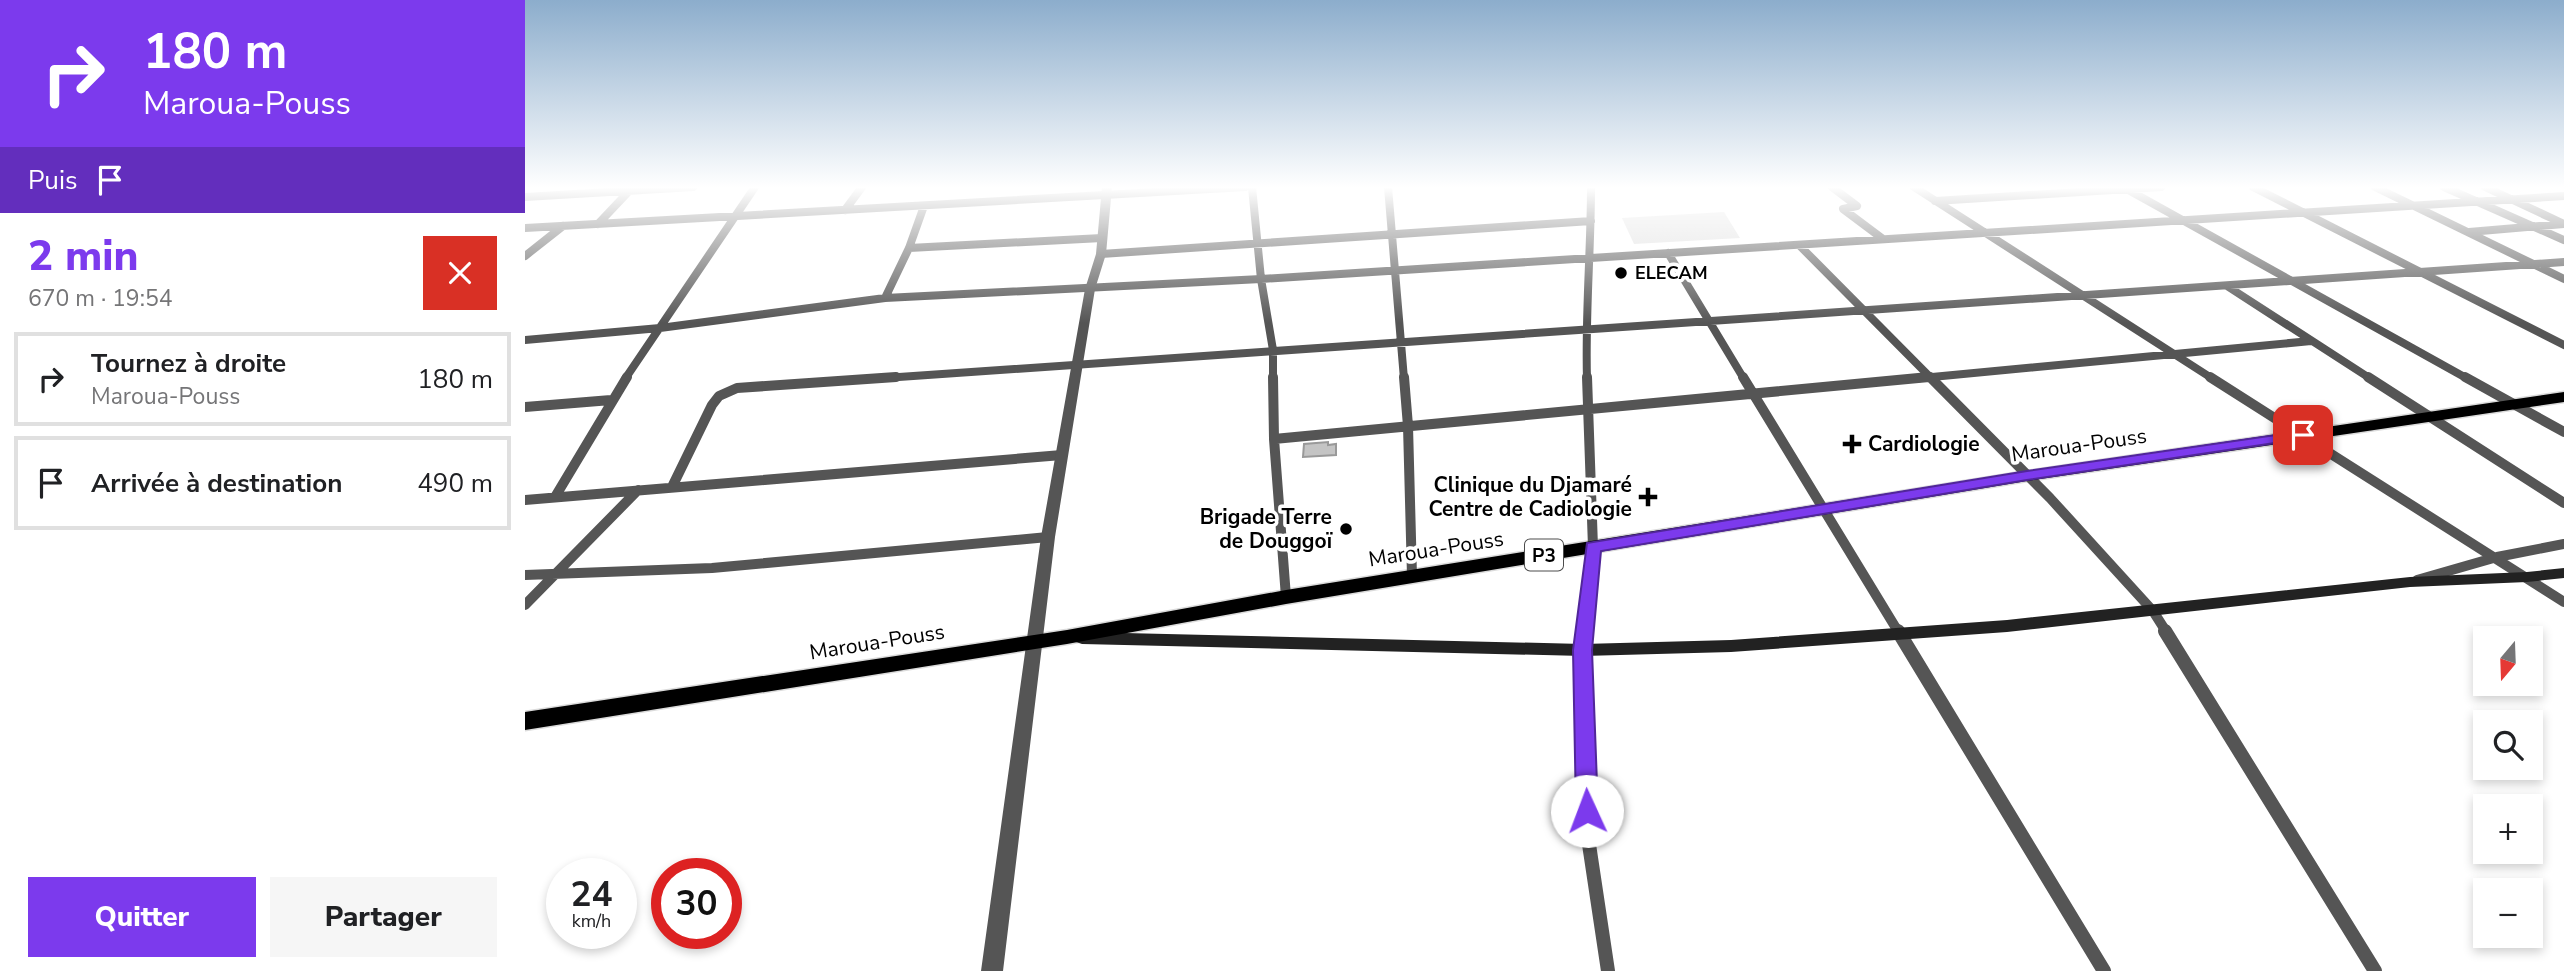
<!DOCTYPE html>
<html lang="fr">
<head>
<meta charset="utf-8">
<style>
  body { margin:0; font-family:"Nunito Sans",sans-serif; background:#f6f6f6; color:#202124; height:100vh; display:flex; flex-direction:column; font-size:26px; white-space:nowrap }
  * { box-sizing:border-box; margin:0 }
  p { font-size:23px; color:#757577 }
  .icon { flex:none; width:38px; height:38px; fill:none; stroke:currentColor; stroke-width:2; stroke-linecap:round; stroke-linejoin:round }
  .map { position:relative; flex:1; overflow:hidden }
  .details { display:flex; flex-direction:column; background:#fff; width:525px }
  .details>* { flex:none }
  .guide { background:#7c3aed; color:#fff; overflow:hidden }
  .needle { width:46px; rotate:199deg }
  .buttons { position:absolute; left:1948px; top:626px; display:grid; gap:14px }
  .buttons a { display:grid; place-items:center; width:70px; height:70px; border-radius:0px; background:#fff; box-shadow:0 4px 10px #0003; font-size:35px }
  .speed { position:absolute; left:21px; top:858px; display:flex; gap:14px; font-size:35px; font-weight:700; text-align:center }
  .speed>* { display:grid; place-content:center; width:91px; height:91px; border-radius:50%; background:#fff; box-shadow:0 4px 10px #0003; line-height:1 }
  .speed small { font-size:18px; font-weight:400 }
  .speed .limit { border:10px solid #d22; background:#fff; color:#111 }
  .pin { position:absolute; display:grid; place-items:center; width:60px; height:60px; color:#fff; margin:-30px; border-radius:14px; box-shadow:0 4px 10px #0006 }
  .me { position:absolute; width:77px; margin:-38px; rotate:358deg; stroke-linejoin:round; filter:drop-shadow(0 0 5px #0008) }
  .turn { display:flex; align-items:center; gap:24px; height:147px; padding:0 28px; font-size:32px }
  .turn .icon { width:91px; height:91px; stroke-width:2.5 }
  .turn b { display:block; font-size:49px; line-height:60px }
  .then { display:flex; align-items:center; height:66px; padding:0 28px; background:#0003; gap:14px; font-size:26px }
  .round { display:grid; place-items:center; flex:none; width:74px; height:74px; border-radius:0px; background:#f6f6f6 }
  .headline { display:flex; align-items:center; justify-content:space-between; height:119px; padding:0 28px }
  h1 { font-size:42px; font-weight:800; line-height:52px; color:#7c3aed }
  .action { display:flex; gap:14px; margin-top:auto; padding:14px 28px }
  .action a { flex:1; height:80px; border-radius:0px; background:#7c3aed; color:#fff; font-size:28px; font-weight:800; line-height:80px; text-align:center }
  .action a+a { background:#f6f6f6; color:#202124 }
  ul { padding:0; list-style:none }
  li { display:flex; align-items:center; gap:21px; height:94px; margin:0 14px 10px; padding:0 14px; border:4px solid #e0e0e0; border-radius:0px }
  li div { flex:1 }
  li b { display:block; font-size:26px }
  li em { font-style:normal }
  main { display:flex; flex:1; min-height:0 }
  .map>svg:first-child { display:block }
  .green { fill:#dcdcdc }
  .building { fill:#c4c4c4; stroke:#999; stroke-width:2 }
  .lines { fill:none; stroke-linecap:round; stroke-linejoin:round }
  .primary-casing { stroke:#dbdbdb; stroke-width:3 }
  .minor-far2 { stroke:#555; stroke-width:8 }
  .minor-far1 { stroke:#555; stroke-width:10 }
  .minor { stroke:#555; stroke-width:14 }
  .tertiary { fill:#555; fill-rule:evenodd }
  .secondary { fill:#222; fill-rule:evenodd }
  .primary { fill:#000; fill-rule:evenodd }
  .route { fill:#7c3aed; stroke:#51269a; stroke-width:2 }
  .poi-dot { fill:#000; stroke:#fff; stroke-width:2.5 }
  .labels { text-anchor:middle; stroke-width:7; stroke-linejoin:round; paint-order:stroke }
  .far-poi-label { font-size:18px; font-weight:bold; fill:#000; stroke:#fff; text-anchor:start }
  .shield { fill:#fff; stroke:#4c4c4c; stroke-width:2 }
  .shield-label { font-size:19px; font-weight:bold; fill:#000 }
  .poi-label { font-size:21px; font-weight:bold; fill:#000; stroke:#fff; text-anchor:end }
  .street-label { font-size:21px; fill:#000; stroke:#fff }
</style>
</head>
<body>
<main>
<section class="details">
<div class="guide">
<div class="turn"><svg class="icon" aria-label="right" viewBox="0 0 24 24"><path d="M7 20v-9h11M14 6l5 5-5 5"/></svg><div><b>180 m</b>Maroua-Pouss</div></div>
<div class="then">Puis<svg class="icon" aria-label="arrive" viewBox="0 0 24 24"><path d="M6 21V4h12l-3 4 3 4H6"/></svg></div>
</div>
<div class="headline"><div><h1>2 min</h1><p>670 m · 19:54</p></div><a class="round" style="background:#d93025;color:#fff"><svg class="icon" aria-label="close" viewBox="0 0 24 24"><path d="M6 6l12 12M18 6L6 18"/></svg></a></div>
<ul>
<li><svg class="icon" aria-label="right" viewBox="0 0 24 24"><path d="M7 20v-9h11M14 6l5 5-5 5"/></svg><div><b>Tournez à droite</b><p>Maroua-Pouss</p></div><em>180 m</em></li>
<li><svg class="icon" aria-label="arrive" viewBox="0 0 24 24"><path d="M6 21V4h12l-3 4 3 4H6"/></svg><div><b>Arrivée à destination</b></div><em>490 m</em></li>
</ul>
<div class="action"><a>Quitter</a><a>Partager</a></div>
</section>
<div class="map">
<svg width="2039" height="971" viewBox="0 0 2039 971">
  <rect width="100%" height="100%" fill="#fff"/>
  <path class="green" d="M1199,212L1215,238L1109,244L1097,218Z"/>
  <path class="building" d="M803,442V445L811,444V455L778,457L779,444Z"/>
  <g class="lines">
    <g class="primary-casing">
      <path id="primary" d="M2039,392V402L1502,481L761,604L542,644L0,730V712L542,630L761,590L1502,471Z"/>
    </g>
    <path class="minor-far2" d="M727,187L736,279L748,350V379
      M863,187L879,379
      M1307,187L1332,206L1318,209L1358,239
      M1389,187L1688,379
      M1598,187L1943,379
      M1728,187L2039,345
      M1850,187L2039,279
      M1919,187L2039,240
      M1960,187L2037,223
      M0,197L168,187
      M1410,201L1636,187
      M399,206L384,248L360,298L736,279L2039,196
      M320,210L337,187
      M73,224L107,188
      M0,228L720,187
      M1944,232L2039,224
      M1274,245L1407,379
      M384,248L577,238
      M1143,253L1219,379
      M576,254L1066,221
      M0,256L38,226
      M1702,286L1846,379
      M0,340L135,328L360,298
      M100,379L230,187
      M345,379L2039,262
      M1062,379C1060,315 1066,251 1066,187
      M1386,379L1786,341"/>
    <path class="minor-far1" d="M748,377L749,439L761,597
      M879,377L883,426L887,576
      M1218,377L1374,633
      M1405,377L1525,498L1628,611L1642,633
      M1685,377L2039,602
      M1843,377L2039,503
      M1940,377L2039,432
      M0,407L86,400
      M749,439L1404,377
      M147,487L187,405L194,396L212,388L371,377
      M30,497L102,377
      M0,500L537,455
      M0,575L187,568L523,537
      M1892,580L1972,557L2039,544
      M0,605L113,490
      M1060,633L1068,547L1062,377"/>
    <path class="minor" d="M1060,631L1062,831L1083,971
      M1373,631L1579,971
      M1640,631L1850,971"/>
    <path class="tertiary" d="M577,187H587L581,254L570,289L530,537L478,971H456L516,537L560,289L571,254Z"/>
    <path class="secondary" d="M2039,568V578L2002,582L1885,587L1482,632L1206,652L1058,656L557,644L551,642L549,638L551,634L557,632L1058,644L1206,640L1482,620L1885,577L2002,572Z"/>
    <use href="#primary" class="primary"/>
  </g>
  <linearGradient id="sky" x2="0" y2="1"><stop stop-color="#8cadcc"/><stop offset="0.58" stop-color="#fff"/><stop offset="1" stop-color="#fff" stop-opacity="0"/></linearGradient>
  <rect width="2039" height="323" fill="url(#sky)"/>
  <path class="route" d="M1778,431L1786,435L1784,438L1502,480L1076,551L1067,650L1073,811L1070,818L1062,821L1055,818L1051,811L1048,650L1062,543L1502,471Z"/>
  <g class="poi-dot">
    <circle cx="1096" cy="273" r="7"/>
    <path d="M1323.5 433.5h7v7h7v7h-7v7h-7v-7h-7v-7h7z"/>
    <path d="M1119.5 486.5h7v7h7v7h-7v7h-7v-7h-7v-7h7z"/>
    <circle cx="821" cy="529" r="7"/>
  </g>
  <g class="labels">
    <g class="far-poi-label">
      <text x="1110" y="279">ELECAM</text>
    </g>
    <rect class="shield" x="1000" y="539.5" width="38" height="31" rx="5"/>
    <g class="shield-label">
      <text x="1019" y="562">P3</text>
    </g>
    <g class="poi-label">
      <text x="1343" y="451" text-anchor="start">Cardiologie</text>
      <text x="1107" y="492">Clinique du Djamaré<tspan x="1107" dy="24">Centre de Cadiologie</tspan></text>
      <text x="807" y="524">Brigade Terre<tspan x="807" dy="24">de Douggoï</tspan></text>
    </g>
    <g class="street-label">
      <text transform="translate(1554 445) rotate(-8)" y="7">Maroua-Pouss</text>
      <text transform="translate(911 549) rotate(-9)" y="7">Maroua-Pouss</text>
      <text transform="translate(352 642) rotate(-9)" y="7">Maroua-Pouss</text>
    </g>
  </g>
</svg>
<div class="buttons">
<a><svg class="needle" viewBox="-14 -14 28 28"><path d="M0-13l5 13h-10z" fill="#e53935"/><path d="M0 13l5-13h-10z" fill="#757577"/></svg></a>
<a><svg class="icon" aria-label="search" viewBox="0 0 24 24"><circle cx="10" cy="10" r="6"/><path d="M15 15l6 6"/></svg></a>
<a>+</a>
<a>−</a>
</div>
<div class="speed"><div>24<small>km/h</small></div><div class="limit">30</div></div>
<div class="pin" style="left:1778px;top:435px;background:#d93025"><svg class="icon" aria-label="arrive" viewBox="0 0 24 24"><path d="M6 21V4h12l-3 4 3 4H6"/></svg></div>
<svg class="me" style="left:1062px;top:811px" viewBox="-20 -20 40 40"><circle r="19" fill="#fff"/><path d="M0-13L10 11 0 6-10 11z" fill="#7c3aed"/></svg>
</div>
</main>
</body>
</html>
